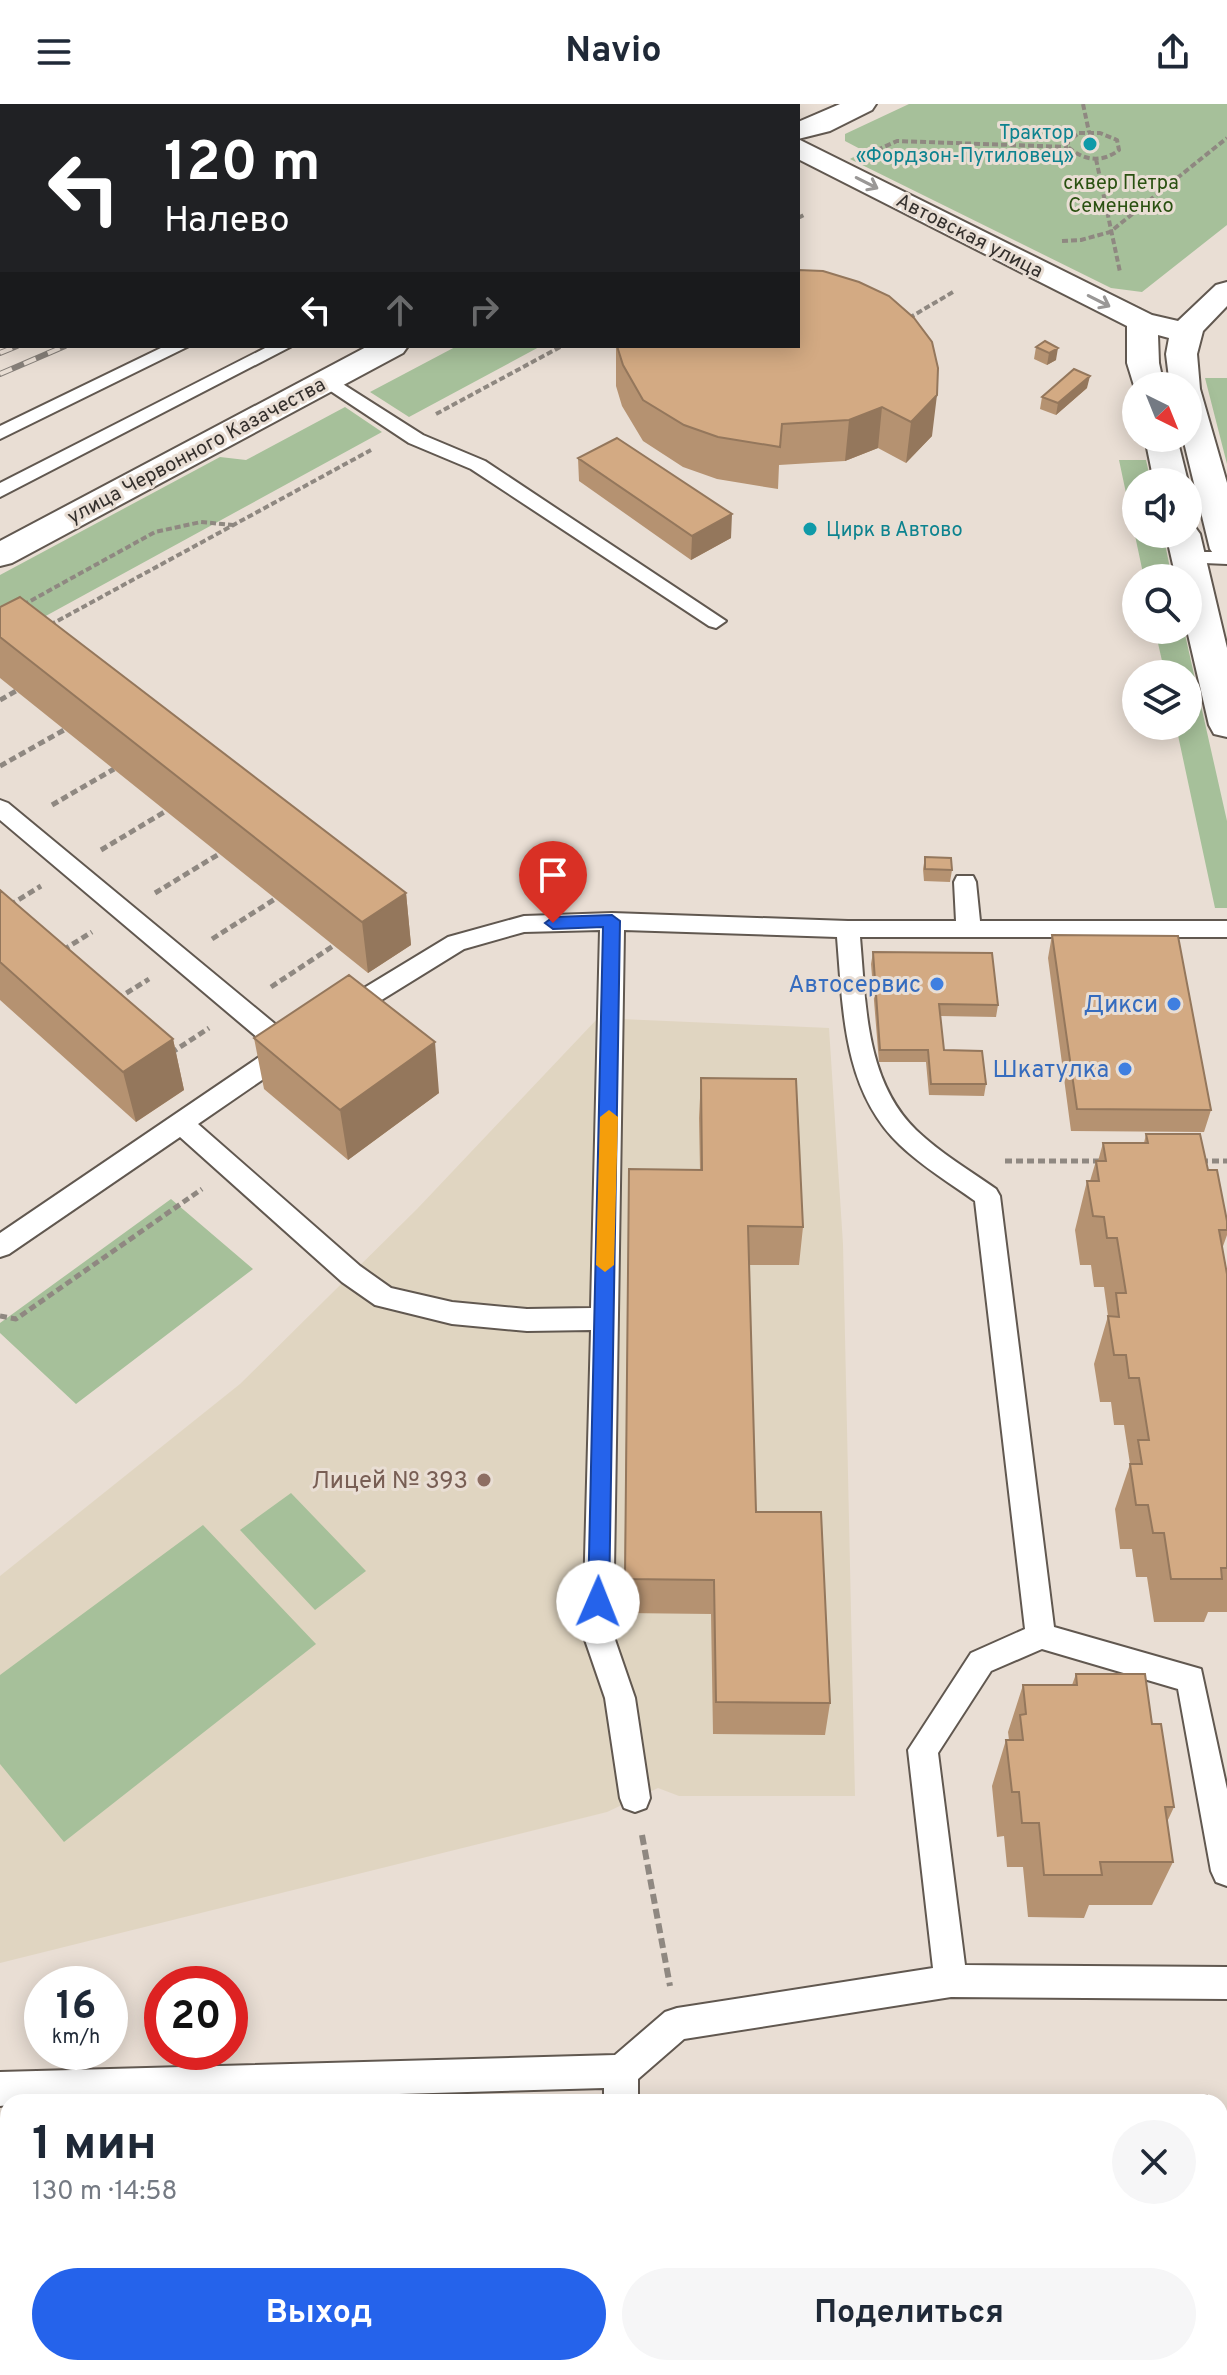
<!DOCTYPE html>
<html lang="ru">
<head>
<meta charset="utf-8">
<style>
  body { margin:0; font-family:Overpass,sans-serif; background:#f6f6f7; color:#1f2937; height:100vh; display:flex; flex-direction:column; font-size:30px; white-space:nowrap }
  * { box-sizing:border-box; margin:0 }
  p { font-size:26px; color:#747a83 }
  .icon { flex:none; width:44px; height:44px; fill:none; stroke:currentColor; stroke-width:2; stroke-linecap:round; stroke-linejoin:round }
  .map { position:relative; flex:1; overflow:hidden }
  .sheet { position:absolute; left:0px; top:1990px; width:1228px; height:282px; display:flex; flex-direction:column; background:#fff; border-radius:24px 24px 0 0; box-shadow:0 4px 20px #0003 }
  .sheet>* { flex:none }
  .guide { position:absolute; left:0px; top:0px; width:800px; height:244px; box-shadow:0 4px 20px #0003; background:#202124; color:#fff; overflow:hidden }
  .needle { width:52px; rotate:137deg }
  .tools { position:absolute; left:1122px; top:268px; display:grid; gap:16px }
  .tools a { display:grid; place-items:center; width:80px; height:80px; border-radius:50%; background:#fff; box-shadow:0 4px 20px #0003; font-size:40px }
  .speed { position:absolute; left:24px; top:1862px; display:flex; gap:16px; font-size:40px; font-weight:700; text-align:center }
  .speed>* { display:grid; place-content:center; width:104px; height:104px; border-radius:50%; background:#fff; box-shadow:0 4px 20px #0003; line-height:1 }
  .speed small { font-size:20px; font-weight:400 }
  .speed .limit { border:12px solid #d22; background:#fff; color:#111 }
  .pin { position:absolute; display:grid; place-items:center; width:68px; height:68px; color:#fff; margin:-82px -34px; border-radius:50% 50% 50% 0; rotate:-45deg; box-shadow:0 0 8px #0007 }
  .pin .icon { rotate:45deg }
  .me { position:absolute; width:88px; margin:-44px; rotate:1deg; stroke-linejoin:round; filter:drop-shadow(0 0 6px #0008) }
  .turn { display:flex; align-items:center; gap:28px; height:168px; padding:0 32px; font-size:36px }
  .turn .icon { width:104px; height:104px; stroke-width:2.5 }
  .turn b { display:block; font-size:56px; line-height:68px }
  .lanes { display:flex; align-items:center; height:76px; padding:0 32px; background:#0003; justify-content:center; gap:40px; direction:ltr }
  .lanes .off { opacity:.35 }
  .round { display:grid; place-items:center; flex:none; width:84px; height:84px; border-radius:42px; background:#f6f6f7 }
  .overview { display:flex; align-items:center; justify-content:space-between; height:136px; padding:0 32px }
  h1 { font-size:48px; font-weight:700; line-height:60px }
  .button { display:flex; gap:16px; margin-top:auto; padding:16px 32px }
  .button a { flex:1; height:92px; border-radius:48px; background:#2563eb; color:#fff; font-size:32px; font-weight:700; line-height:92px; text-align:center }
  .button a+a { background:#f6f6f7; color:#1f2937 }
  header { display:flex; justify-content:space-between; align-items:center; height:104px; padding:0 32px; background:#fff; font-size:36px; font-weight:700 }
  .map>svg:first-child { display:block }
  .education { fill:#e0d5c1 }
  .green { fill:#a6c09a }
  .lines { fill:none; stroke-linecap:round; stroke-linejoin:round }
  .service-casing { stroke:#615850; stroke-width:4 }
  .minor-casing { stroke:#615850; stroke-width:4 }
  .path-far2 { stroke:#8f8881; stroke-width:4; stroke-dasharray:6 3; stroke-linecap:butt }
  .path-far1 { stroke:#8f8881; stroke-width:5; stroke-dasharray:7 4; stroke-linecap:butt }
  .path { stroke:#8f8881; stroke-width:6; stroke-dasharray:10 5; stroke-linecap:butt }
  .service { fill:#fff; fill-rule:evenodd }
  .minor { fill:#fff; fill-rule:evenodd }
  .rail-casing { stroke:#87807a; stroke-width:6 }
  .rail { stroke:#e9ded4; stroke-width:4; stroke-dasharray:13; stroke-linecap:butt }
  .wall { fill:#b59271 }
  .shaded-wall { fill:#94775c }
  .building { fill:#d3aa83; stroke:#94775c; stroke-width:2 }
  .oneway { stroke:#999796 }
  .route { fill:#2563eb; stroke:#184099; stroke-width:2 }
  .slow { fill:#f59e0b }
  .culture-dot { fill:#0f9aa8; stroke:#e9ded4; stroke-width:3 }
  .shop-dot { fill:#3f7fe0; stroke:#e9ded4; stroke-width:3 }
  .education-dot { fill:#8d6e63; stroke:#e9ded4; stroke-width:3 }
  .labels { text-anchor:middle; stroke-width:6; stroke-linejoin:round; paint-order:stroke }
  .far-culture-label { font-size:20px; fill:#0d838f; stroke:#e9ded4; text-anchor:end }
  .far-park-label { font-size:20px; fill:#2a5111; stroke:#e9ded4 }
  .far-street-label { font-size:20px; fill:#332f2c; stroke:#e9ded4 }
  .shop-label { font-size:24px; fill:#366cbe; stroke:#e9ded4; text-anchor:end }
  .education-label { font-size:24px; fill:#785e54; stroke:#e9ded4; text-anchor:end }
</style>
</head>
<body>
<header><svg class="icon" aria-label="menu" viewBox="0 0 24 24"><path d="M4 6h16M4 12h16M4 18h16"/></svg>Navio<svg class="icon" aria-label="share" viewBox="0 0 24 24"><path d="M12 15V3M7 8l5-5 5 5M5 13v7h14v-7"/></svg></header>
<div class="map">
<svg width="1227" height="2271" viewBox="0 0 1227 2271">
  <rect width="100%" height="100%" fill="#e9ded4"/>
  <path class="education" d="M598,914L829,924L843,1140L855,1692H679L658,1684L607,1708L0,1859V1472L240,1280L417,1105Z"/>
  <path class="green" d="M0,0H353L2,2L0,150Z
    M909,0H1227V121L1142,188L1111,184L850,55L864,47L845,37V30Z
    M457,242H541L409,313L370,288Z
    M1205,274H1227V360Z
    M345,303L382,328L0,537V471L220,353L246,356Z
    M1119,356H1146L1151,378H1136V430H1163L1172,474H1144Z
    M1155,526H1184L1227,717V804H1215L1176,622H1188V570H1165Z
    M171,1095L253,1165L76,1300L0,1229V1219Z
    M291,1389L366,1467L315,1506L240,1426Z
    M203,1421L316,1540L64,1738L0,1660V1571Z"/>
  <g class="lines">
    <g class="service-casing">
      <path id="service" d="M165,242H189L0,335V322Z
        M269,242H292L0,393V379Z
        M327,270L423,331L485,357L726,517L716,524L709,522L471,365L409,339L320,280L318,276L320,272Z
        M1188,448H1227V460L1181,458L1178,454L1181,450Z
        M0,696L8,699L298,939L301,945L297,952L198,1020L360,1162L391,1184L452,1198L527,1205L591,1204L600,826L524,828L464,845L354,913L345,916L336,913L333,907L336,901L448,833L524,812L612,809L848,817H956L954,778L957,772H973L976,778L980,817H1227V833H860C866,900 865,976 916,1026C940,1049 969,1066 996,1085L1000,1092L1054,1523L1201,1565L1227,1685V1782L1216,1778L1211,1767L1178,1585L1042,1545L991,1567L938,1649L965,1861L1227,1863V1895L951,1893L684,1935L638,1975V1998H604V1984L123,1998H8V2001L0,2002V1968L615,1951L665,1908L677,1904L933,1864L908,1646L971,1549L1025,1525L975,1097C950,1079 923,1063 900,1041C843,987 843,906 837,833L624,826L613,1530L635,1594L650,1694L646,1704L635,1708L624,1704L620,1694L605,1594L583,1530L591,1226L527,1227L452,1220L375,1201L342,1178L180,1033L9,1150L0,1153V1129L271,945L0,716Z
        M610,2264H646V2271H610Z"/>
    </g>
    <g class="minor-casing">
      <path id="minor" d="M840,0H876L872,6L830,27L798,35L1152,211L1178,217L1216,181L1227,178V202L1203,227L1197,250L1200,285L1227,379V456L1215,452L1210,445L1183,334H1188V282H1170L1166,250L1169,234L1158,231L1159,259L1164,282H1136V288L1127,259V222L798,55V18Z
        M368,242H408L403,249L12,459L0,462V437Z
        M1145,334H1177L1188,378H1154Z
        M1188,421L1195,423L1200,430L1227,544V633L1214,630L1209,621L1187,526L1188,474H1176L1166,430H1188Z"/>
    </g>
    <path class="path-far2" d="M1083,0L1089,28
      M1079,29H1100L1117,36L1119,46C1102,59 1084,57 1068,43V37Z
      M877,46L897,37L1068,43
      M1096,55L1120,168
      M798,114L804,111
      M1062,137L1081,136L1110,128L1227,34
      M909,214L953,188
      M436,310L562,242
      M23,501L155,428L201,418L233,421
      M50,521L371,346"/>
    <path class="path-far1" d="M0,596L16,587
      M0,662L64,626
      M52,701L114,665
      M101,746L166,707
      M155,789L219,750
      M0,807L41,782
      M212,835L275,795
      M63,846L92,828
      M271,883L333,842
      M117,895L149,875
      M171,949L209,924
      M1005,1057H1099
      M1201,1057H1227
      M0,1212L16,1215L202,1085"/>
    <path class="path" d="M642,1731L670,1882"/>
    <use href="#service" class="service"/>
    <use href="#minor" class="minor"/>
    <g class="rail-casing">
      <path id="rail" d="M573,2L577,0
        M607,2L611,0
        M0,249L17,242
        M0,270L65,242"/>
    </g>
    <use href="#rail" class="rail"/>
  </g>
  <path class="wall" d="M1045,237L1056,256L1047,261L1034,255L1036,243Z
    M616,242H798L932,332L906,359L878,344L845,357L779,361L778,385L717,375L683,363L643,337L622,302L616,282Z
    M1087,284L1056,311L1040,305L1042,293Z
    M578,354L731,434L691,456L579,377Z
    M0,503L406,789L411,841L368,869L0,574Z
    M925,753L952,766L950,778L924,777L923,765Z
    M0,786L173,935L184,986L136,1018L0,896Z
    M1052,831L1211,1006L1204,1028L1071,1027L1048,854Z
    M873,848L998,901L996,913L940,912L944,946L986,980L984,992L929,991L926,958H879L871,860Z
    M254,934L439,989L348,1056L264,985Z
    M701,974L803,1123L799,1161H749L756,1408L830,1599L825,1631L713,1630L711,1510L624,1509L629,1065L700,1066L699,1014Z
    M1146,1030L1208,1066L1227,1117V1131L1222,1145L1227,1170V1508H1208L1204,1518H1154L1147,1473H1136L1132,1445H1120L1115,1405L1130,1360L1124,1321H1114L1111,1298H1100L1094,1260L1108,1212L1104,1183H1094L1091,1161H1080L1075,1126L1087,1077H1090L1096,1057H1098L1103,1039H1144Z
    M1076,1570L1152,1620L1174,1703L1167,1718L1173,1758L1152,1801H1089L1084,1814L1028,1813L1023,1763H1007L1004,1732L997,1733L992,1682L1006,1636H1009L1008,1628L1023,1581H1072Z
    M0,2057L8,2064V2264H0Z
    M1220,2073L1227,2271H779V2264H1220Z
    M226,2264H364V2265Z"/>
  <path class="shaded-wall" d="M476,0H503L499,2H471Z
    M2,203V216L0,217V204Z
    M1058,244L1056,256L1047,261L1049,249Z
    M1090,272L1087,284L1056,311L1058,299Z
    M937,291L932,332L906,359L911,318Z
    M882,303L878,344L845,357L849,316Z
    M732,410L731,434L691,456L692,432Z
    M406,789L411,841L368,869L362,818Z
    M173,935L184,986L136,1018L123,968Z
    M435,938L439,989L348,1056L340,1006Z
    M3,2057L8,2064V2085L0,2075Z
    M0,2226L8,2235V2252L0,2243Z"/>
  <path class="building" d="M426,0H476L471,2H421Z
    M798,166L823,167L859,178L889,192L914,214L932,238L938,264L937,291L911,318L882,303L849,316L782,320L780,343L718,333L684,321L643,296L623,261L617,242H798Z
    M2,179V203L0,204V180Z
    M1045,237L1058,244L1049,249L1036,243Z
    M1074,265L1090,272L1058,299L1042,293Z
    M617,334L732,410L692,432L578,354Z
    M20,493L406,789L362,818L0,533V503Z
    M925,753L951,754L952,766L925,765Z
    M0,786L173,935L123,968L0,858Z
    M1052,831L1178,832L1211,1006L1077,1005Z
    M873,848L992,849L998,901L939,900L944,946L982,947L986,980H931L928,946H880Z
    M349,871L435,938L340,1006L254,934Z
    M701,974L796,975L803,1123L748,1122L756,1408H821L830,1599L716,1598L714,1476L625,1475L629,1065L702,1066Z
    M1146,1030H1200L1208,1066H1217L1227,1117V1126H1219L1227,1170V1464H1221L1222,1475H1171L1164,1429H1153L1148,1401H1136L1130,1360H1142L1138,1336H1149L1139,1274H1129L1126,1251H1114L1108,1212L1119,1213L1116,1189H1126L1117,1134H1107L1104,1113L1093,1112L1087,1077H1099L1096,1057H1106L1103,1039H1148Z
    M1076,1570H1145L1152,1620H1161L1174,1703H1165L1173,1758H1100L1102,1771H1044L1039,1719H1022L1019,1688H1012L1006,1636H1023L1020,1611L1026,1610L1023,1581H1077Z
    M1207,1991L1208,1998H774V1994Z
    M0,2057H3L0,2075H8V2221H0Z
    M1220,2073L1227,2118V2260H1220Z"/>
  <defs><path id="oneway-shaft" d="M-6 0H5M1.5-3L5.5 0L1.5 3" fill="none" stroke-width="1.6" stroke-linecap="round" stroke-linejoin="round" transform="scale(2)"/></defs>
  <g class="oneway">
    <use href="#oneway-shaft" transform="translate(867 79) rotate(27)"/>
    <use href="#oneway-shaft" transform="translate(1099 197) rotate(27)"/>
  </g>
  <path class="route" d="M612,811L620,817L609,1498L606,1505L598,1507L591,1505L588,1498L603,823L553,825L545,819L553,813Z"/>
  <path class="slow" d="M609,1006L618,1013L614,1161L605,1168L596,1161L600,1013Z"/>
  <g class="culture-dot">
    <circle cx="1090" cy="40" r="8"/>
    <circle cx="810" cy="425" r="8"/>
  </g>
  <g class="shop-dot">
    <circle cx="937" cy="880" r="8"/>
    <circle cx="1174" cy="900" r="8"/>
    <circle cx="1125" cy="965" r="8"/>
  </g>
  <circle class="education-dot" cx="484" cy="1376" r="8"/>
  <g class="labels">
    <g class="far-culture-label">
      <text x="1074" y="35">Трактор<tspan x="1074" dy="23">«Фордзон-Путиловец»</tspan></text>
      <text x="826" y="432" text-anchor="start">Цирк в Автово</text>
    </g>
    <g class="far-park-label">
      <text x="1121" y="85">сквер Петра<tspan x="1121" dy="23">Семененко</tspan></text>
    </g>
    <g class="far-street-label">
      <text transform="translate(970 131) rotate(27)" y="7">Автовская улица</text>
      <text transform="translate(196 346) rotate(-28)" y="7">улица Червонного Казачества</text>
    </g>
    <g class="shop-label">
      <text x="921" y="888">Автосервис</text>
      <text x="1158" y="908">Дикси</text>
      <text x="1109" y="973">Шкатулка</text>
    </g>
    <g class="education-label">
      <text x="468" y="1384">Лицей № 393</text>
    </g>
  </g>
</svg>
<div class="tools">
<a><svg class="needle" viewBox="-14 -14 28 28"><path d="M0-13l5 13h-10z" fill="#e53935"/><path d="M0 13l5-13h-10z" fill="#747a83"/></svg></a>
<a><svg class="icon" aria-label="sound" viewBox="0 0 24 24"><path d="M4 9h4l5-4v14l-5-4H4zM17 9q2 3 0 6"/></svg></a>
<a><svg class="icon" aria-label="search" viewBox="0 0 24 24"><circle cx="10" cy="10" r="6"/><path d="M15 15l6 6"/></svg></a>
<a><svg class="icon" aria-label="layers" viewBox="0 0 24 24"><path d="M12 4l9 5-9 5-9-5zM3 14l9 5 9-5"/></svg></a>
</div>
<div class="speed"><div>16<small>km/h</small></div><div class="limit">20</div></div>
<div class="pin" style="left:553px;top:819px;background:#d93025"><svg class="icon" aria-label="arrive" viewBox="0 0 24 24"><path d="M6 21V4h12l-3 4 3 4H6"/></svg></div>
<svg class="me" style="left:598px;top:1498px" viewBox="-20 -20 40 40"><circle r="19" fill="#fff"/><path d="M0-13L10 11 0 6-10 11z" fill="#2563eb"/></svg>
<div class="guide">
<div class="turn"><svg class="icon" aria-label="left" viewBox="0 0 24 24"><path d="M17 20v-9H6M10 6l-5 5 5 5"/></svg><div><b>120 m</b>Налево</div></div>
<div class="lanes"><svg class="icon" aria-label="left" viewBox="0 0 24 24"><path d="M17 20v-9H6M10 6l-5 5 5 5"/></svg><svg class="icon off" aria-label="ahead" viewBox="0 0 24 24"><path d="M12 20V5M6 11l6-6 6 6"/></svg><svg class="icon off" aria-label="right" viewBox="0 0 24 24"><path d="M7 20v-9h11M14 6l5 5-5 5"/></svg></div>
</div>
<section class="sheet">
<div class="overview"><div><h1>1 мин</h1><p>130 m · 14:58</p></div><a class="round"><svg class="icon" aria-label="close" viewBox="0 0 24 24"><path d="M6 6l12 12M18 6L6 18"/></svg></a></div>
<div class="button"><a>Выход</a><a>Поделиться</a></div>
</section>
</div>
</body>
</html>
